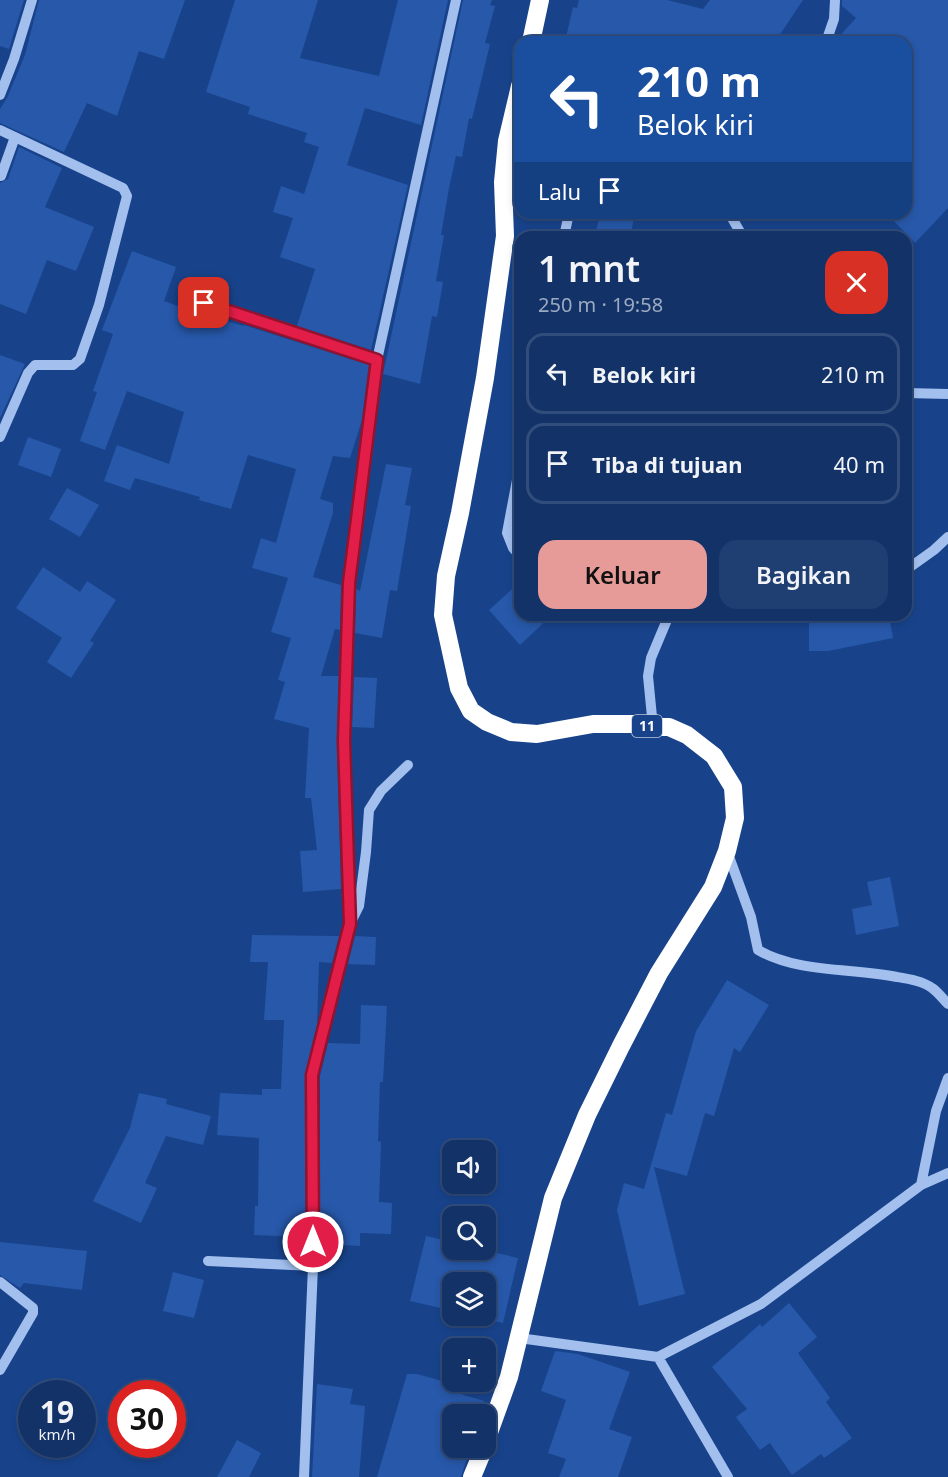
<!DOCTYPE html>
<html lang="id">
<head>
<meta charset="utf-8">
<style>
  body { margin:0; font-family:"Noto Sans",sans-serif; background:#1f3e71; color:#f1f3f6; height:100vh; display:flex; flex-direction:column; font-size:22px; white-space:nowrap }
  * { box-sizing:border-box; margin:0 }
  p { font-size:20px; color:#9caac0 }
  .icon { flex:none; width:33px; height:33px; fill:none; stroke:currentColor; stroke-width:2; stroke-linecap:round; stroke-linejoin:round }
  .map { position:relative; flex:1; overflow:hidden }
  .panel { position:absolute; left:514px; top:231px; width:398px; height:390px; display:flex; flex-direction:column; background:#123268; border-radius:18px; box-shadow:0 3px 9px #0003,0 0 0 2px #314d7c }
  .panel>* { flex:none }
  .guide { position:absolute; left:514px; top:36px; width:398px; height:183px; border-radius:18px; box-shadow:0 3px 9px #0003,0 0 0 2px #314d7c; background:#1a4fa0; color:#fff; overflow:hidden }
  .buttons { position:absolute; left:442px; top:1140px; display:grid; gap:12px }
  .buttons a { display:grid; place-items:center; width:54px; height:54px; border-radius:12px; background:#123268; box-shadow:0 3px 9px #0003,0 0 0 2px #314d7c; font-size:30px }
  .speed { position:absolute; left:18px; top:1380px; display:flex; gap:12px; font-size:30px; font-weight:700; text-align:center }
  .speed>* { display:grid; place-content:center; width:78px; height:78px; border-radius:50%; background:#123268; box-shadow:0 3px 9px #0003,0 0 0 2px #314d7c; line-height:1 }
  .speed small { font-size:15px; font-weight:400 }
  .speed .limit { border:9px solid #d22; background:#fff; color:#111 }
  .pin { position:absolute; display:grid; place-items:center; width:51px; height:51px; color:#fff; margin:-26px; border-radius:12px; box-shadow:0 3px 9px #0006 }
  .me { position:absolute; width:66px; margin:-33px; rotate:0deg; stroke-linejoin:round; filter:drop-shadow(0 0 4px #0008) }
  .turn { display:flex; align-items:center; gap:21px; height:126px; padding:0 24px; font-size:27px }
  .turn .icon { width:78px; height:78px; stroke-width:2.5 }
  .turn b { display:block; font-size:42px; line-height:51px }
  .then { display:flex; align-items:center; height:57px; padding:0 24px; background:#0003; gap:12px; font-size:22px }
  .round { display:grid; place-items:center; flex:none; width:63px; height:63px; border-radius:18px; background:#1f3e71 }
  .overview { display:flex; align-items:center; justify-content:space-between; height:102px; padding:0 24px }
  h1 { font-size:36px; font-weight:600; line-height:45px }
  .cta { display:flex; gap:12px; margin-top:auto; padding:12px 24px }
  .cta a { flex:1; height:69px; border-radius:18px; background:#e69b98; color:#111; font-size:24px; font-weight:600; line-height:69px; text-align:center }
  .cta a+a { background:#1f3e71; color:#f1f3f6 }
  ul { padding:0; list-style:none }
  li { display:flex; align-items:center; gap:18px; height:81px; margin:0 12px 9px; padding:0 12px; border:3px solid #314d7c; border-radius:18px }
  li div { flex:1 }
  li b { display:block; font-size:22px }
  li em { font-style:normal }
  .map>svg:first-child { display:block }
  .building { fill:#2758a9 }
  .lines { fill:none; stroke-linecap:round; stroke-linejoin:round }
  .minor { stroke:#a2bfee; stroke-width:10 }
  .highway { stroke:#fff; stroke-width:18 }
  .route-casing { stroke:#92132f; stroke-width:15 }
  .route { stroke:#e11d48; stroke-width:10 }
  .labels { text-anchor:middle; stroke-width:6; stroke-linejoin:round; paint-order:stroke }
  .shield { fill:#18438b; stroke:#bac7dc; stroke-width:1.5 }
  .shield-label { font-size:14px; font-weight:bold; fill:#fff }
</style>
</head>
<body>
<div class="map">
<svg width="948" height="1477" viewBox="0 0 948 1477">
  <rect width="100%" height="100%" fill="#18438b"/>
  <path class="building" d="M0,0H24L9,49L0,46Z
    M39,0H185L164,59L139,51L117,116L87,103L64,152L0,123V109L7,98L25,55Z
    M235,0H318L300,58L379,76L398,0H448L421,125L365,108L347,165L408,185L371,350L297,326L315,269L280,257L293,218L273,212L281,186L304,194L319,147L304,142L307,133L248,114L250,107L206,92Z
    M463,0H492L490,5L495,6L485,43L490,44L472,119L469,118L462,157L456,156L449,188L441,235H444L436,281L443,282L437,317L432,316L420,384L383,374Z
    M579,0H667L703,9L710,0H803L775,42H565L573,7L577,8Z
    M842,0H948V208L915,243L886,213H906V42H834L856,18L842,6Z
    M19,147L62,168L45,207L94,227L76,271L47,260L26,314L0,304V183L8,179Z
    M600,213H635L630,237H595Z
    M132,251L176,267L164,301L211,318L212,317L244,326V325L369,365L362,420L350,458L333,456L320,499L333,503V513L313,577L341,585L340,630L335,629L321,676H339L337,741L341,889L303,892L300,851L317,850L311,798H305L309,728L274,719L285,682L278,680L291,638L271,632L288,578L252,568L261,538L276,543L296,469L248,455L231,509L199,500L200,497L135,478L130,490L104,481L117,445L169,464L184,412L127,391L105,450L80,441L97,392L93,391L113,334L102,330Z
    M0,355L25,364L0,418Z
    M28,437L61,449L51,477L18,465Z
    M386,464L412,468L405,505L411,506L397,591L390,590L382,638L355,633L356,589L360,591Z
    M67,488L99,505L80,537L49,519Z
    M43,567L80,592L87,581L116,600L90,641L94,643L71,678L47,662L62,638L16,608Z
    M520,582V615H552L520,645L489,610Z
    M854,615H889L893,638L828,651H809V618H840Z
    M354,677L377,678L374,728L352,727Z
    M890,877L899,926L856,935L852,909L872,905L867,882Z
    M252,935L339,936L332,963L319,962L317,1025L305,1075V1237L254,1235L255,1206H258L259,1138L217,1135L220,1093L262,1095V1089H281L284,1020H264L268,962H250Z
    M355,936L376,937L375,965L348,964Z
    M727,980L769,1005L740,1052L734,1048L714,1116L705,1113L687,1176L654,1167L685,1294L639,1306L617,1210L624,1183L644,1189L666,1113L672,1115L696,1031Z
    M361,1005L387,1006L383,1082H380L378,1141L381,1142L379,1202L392,1203L391,1234L360,1233V1246L320,1244V1076L328,1043L360,1044Z
    M139,1093L167,1099L166,1104L211,1116L203,1145L166,1136L145,1183L157,1188L141,1223L93,1201L130,1128Z
    M426,1236L453,1242V1250H484L518,1258L503,1323L472,1316H486V1282H453V1311L410,1301Z
    M0,1242L87,1251L82,1290L24,1283L20,1288L0,1275Z
    M173,1272L204,1280L194,1318L163,1311Z
    M789,1303L817,1337L798,1353L830,1398L826,1402L852,1438L824,1458L821,1454L792,1475L770,1443L760,1450L736,1417L747,1409L712,1367L760,1324L762,1327Z
    M555,1351L578,1354L630,1372L609,1429L632,1437L618,1477H559L566,1459L548,1453L566,1400L541,1391Z
    M407,1374H417L453,1384L451,1391L484,1401L480,1414H453V1448H470L461,1477H377Z
    M317,1384L353,1389L350,1404L365,1406L359,1477H312Z
    M237,1440L261,1453L249,1477H217Z"/>
  <g class="lines">
    <path class="minor" d="M826,42L834,19L835,0
      M0,95L14,59L32,0
      M0,130L123,188L127,196L99,305L80,359L73,365H35L28,373L0,437
      M1,176L15,137
      M503,182L520,183
      M729,213L743,237
      M564,237L569,213
      M204,303L377,360
      M906,393L948,394
      M520,464L507,533L513,548L520,556
      M906,570L934,550L948,537
      M653,727L648,676L651,658L669,615
      M727,851L751,917L758,950C797,973 853,968 897,977C909,979 922,981 932,988C938,992 943,999 948,1004
      M351,922L359,906L366,852L369,810L381,791L408,765
      M921,1185L936,1111L948,1078
      M208,1261L313,1266
      M0,1282L33,1308V1313L0,1370
      M519,1338L658,1357L761,1304L921,1185L948,1173
      M658,1357L728,1477
      M304,1477L313,1266L312,1075L350,924L344,741L349,583L377,360L456,0"/>
    <path class="highway" d="M531,42L540,0
      M486,1441L509,1377L553,1198L587,1115L621,1046L659,973L713,887L727,851L735,818L733,787L714,756L687,735L669,727H653L636,724H593L537,734L511,732L487,722L471,711L459,688L443,615L446,576L460,513L485,378L505,236L503,182L507,141L520,86
      M472,1477L484,1448"/>
  </g>
  <g class="lines">
    <g class="route-casing">
      <path id="route" d="M204,303L377,360L349,583L344,741L350,924L312,1075L313,1242"/>
    </g>
    <use href="#route" class="route"/>
  </g>
  <g class="labels">
    <rect class="shield" x="632" y="715" width="30" height="22" rx="4.5"/>
    <g class="shield-label">
      <text x="647" y="731">11</text>
    </g>
  </g>
</svg>
<div class="buttons">
<a><svg class="icon" aria-label="sound" viewBox="0 0 24 24"><path d="M4 9h4l5-4v14l-5-4H4zM17 9q2 3 0 6"/></svg></a>
<a><svg class="icon" aria-label="search" viewBox="0 0 24 24"><circle cx="10" cy="10" r="6"/><path d="M15 15l6 6"/></svg></a>
<a><svg class="icon" aria-label="layers" viewBox="0 0 24 24"><path d="M12 4l9 5-9 5-9-5zM3 14l9 5 9-5"/></svg></a>
<a>+</a>
<a>−</a>
</div>
<div class="speed"><div>19<small>km/h</small></div><div class="limit">30</div></div>
<div class="pin" style="left:204px;top:303px;background:#d93025"><svg class="icon" aria-label="arrive" viewBox="0 0 24 24"><path d="M6 21V4h12l-3 4 3 4H6"/></svg></div>
<svg class="me" style="left:313px;top:1242px" viewBox="-20 -20 40 40"><circle r="17" fill="#e11d48" stroke="#fff" stroke-width="3"/><path d="M0-11L8 9 0 5-8 9z" fill="#fff"/></svg>
<div class="guide">
<div class="turn"><svg class="icon" aria-label="left" viewBox="0 0 24 24"><path d="M17 20v-9H6M10 6l-5 5 5 5"/></svg><div><b>210 m</b>Belok kiri</div></div>
<div class="then">Lalu<svg class="icon" aria-label="arrive" viewBox="0 0 24 24"><path d="M6 21V4h12l-3 4 3 4H6"/></svg></div>
</div>
<section class="panel">
<div class="overview"><div><h1>1 mnt</h1><p>250 m · 19:58</p></div><a class="round" style="background:#d93025;color:#fff"><svg class="icon" aria-label="close" viewBox="0 0 24 24"><path d="M6 6l12 12M18 6L6 18"/></svg></a></div>
<ul>
<li><svg class="icon" aria-label="left" viewBox="0 0 24 24"><path d="M17 20v-9H6M10 6l-5 5 5 5"/></svg><div><b>Belok kiri</b></div><em>210 m</em></li>
<li><svg class="icon" aria-label="arrive" viewBox="0 0 24 24"><path d="M6 21V4h12l-3 4 3 4H6"/></svg><div><b>Tiba di tujuan</b></div><em>40 m</em></li>
</ul>
<div class="cta"><a>Keluar</a><a>Bagikan</a></div>
</section>
</div>
</body>
</html>
